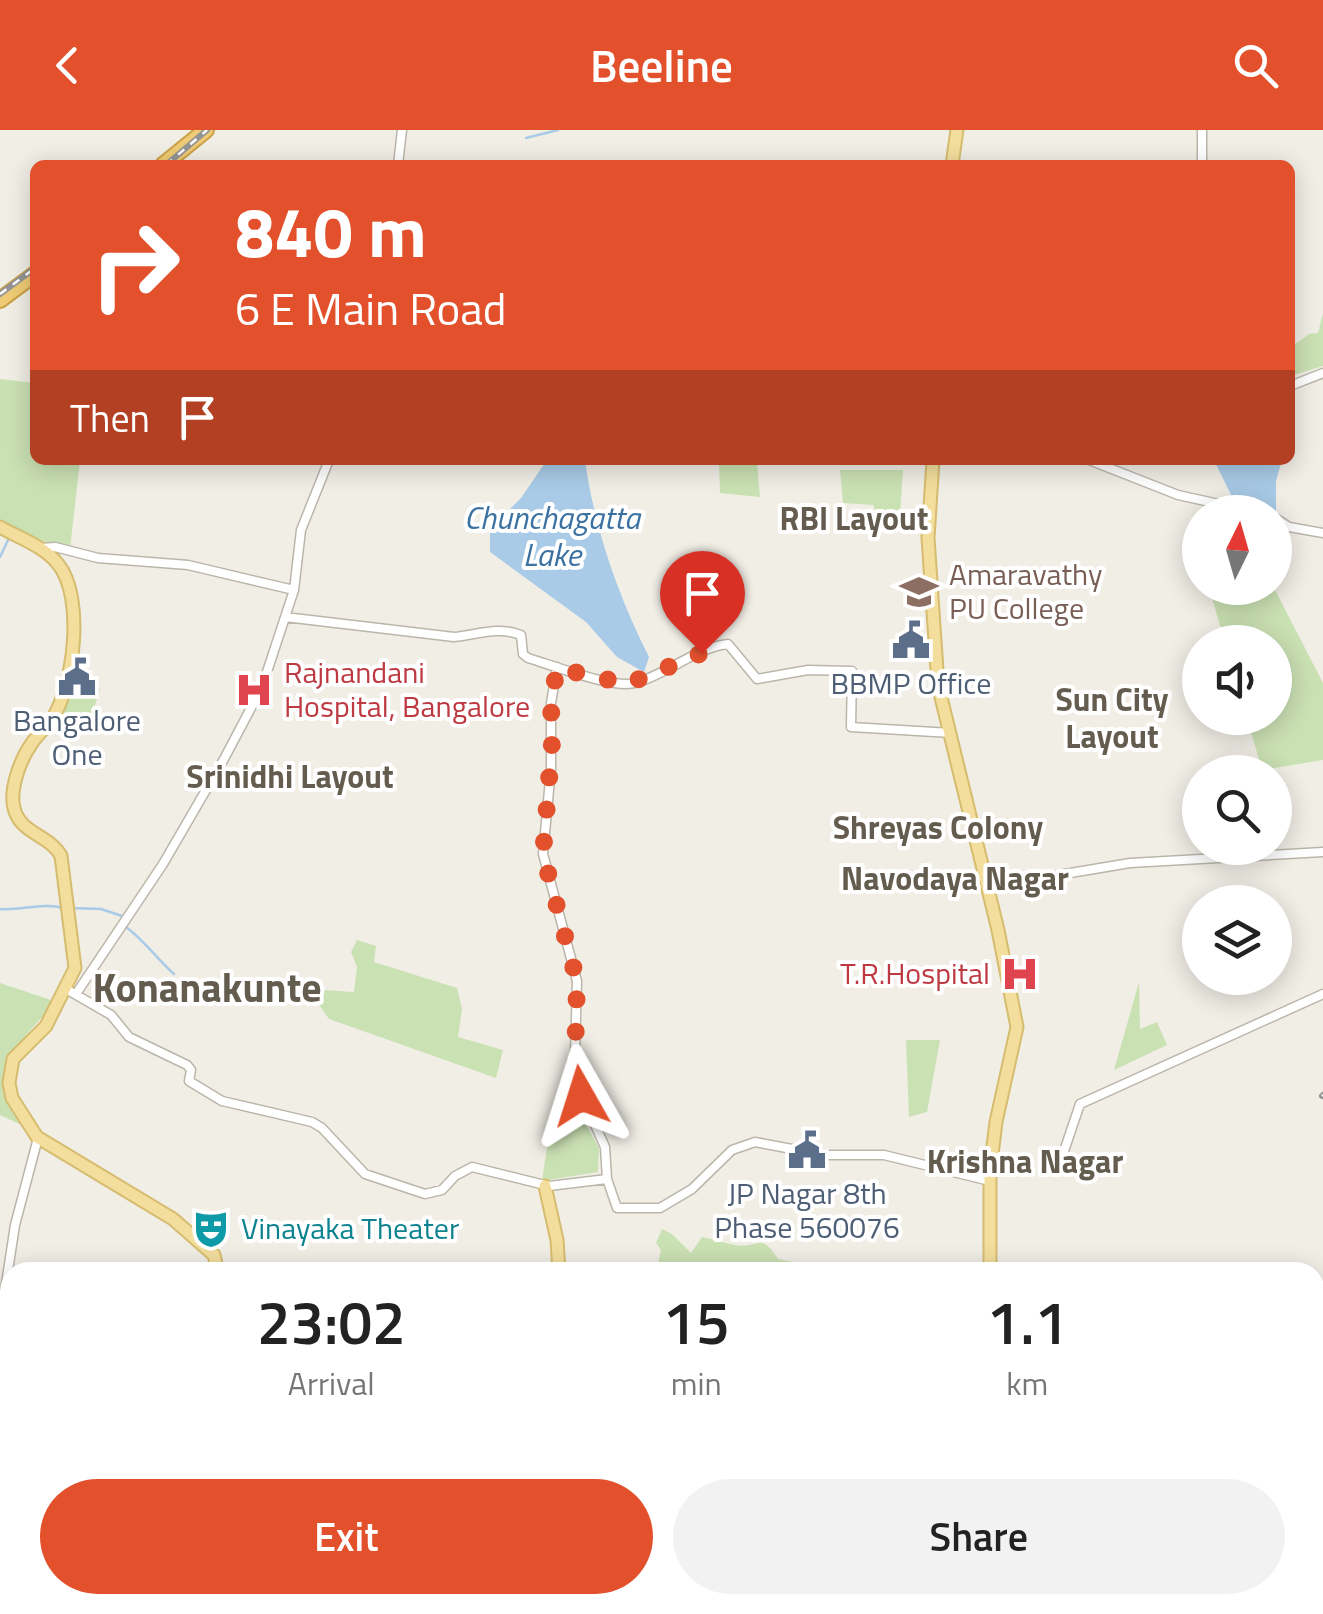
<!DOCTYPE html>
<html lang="en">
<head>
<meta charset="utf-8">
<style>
  body { margin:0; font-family:"Titillium Web",sans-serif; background:#f2f2f2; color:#222; height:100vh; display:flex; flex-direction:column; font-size:38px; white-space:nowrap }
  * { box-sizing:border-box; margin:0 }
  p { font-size:32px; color:#767676 }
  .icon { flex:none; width:55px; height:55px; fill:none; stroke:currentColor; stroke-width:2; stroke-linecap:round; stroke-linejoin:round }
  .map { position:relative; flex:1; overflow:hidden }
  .side { position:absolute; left:0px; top:1132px; width:1325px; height:352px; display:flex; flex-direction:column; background:#fff; border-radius:30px 30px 0 0; box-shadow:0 5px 25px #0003 }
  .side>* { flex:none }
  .top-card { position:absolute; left:30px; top:30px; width:1265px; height:305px; border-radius:15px; box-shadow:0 5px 25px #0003; background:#e2502c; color:#fff; overflow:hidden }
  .needle { width:65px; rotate:5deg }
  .controls { position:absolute; left:1182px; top:365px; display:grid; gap:20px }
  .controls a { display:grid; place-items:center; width:110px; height:110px; border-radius:50%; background:#fff; box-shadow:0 5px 25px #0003; font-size:50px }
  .pin { position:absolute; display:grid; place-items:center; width:85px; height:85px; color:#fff; margin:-102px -42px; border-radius:50% 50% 50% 0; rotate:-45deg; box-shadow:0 0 10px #0007 }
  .pin .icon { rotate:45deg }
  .me { position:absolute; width:110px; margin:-55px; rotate:354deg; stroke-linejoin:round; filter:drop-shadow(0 0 8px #0008) }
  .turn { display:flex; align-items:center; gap:35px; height:210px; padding:0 40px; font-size:45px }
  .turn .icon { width:130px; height:130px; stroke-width:2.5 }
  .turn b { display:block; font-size:70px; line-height:85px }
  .then { display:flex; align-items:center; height:95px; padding:0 40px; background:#0003; gap:20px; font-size:38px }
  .eta { display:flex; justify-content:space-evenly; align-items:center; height:170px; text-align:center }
  .eta b { font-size:60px; font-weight:600; line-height:70px }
  .cta { display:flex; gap:20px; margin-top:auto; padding:20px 40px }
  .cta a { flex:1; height:115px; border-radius:60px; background:#e2502c; color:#fff; font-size:40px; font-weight:600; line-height:115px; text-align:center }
  .cta a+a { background:#f2f2f2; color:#222 }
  header { display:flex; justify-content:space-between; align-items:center; height:130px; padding:0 40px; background:#e2502c; color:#fff; font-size:45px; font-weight:600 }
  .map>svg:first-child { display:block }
  .green { fill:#cae1b3 }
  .water { fill:#a9cbe7 }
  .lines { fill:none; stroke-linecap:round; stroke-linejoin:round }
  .stream { stroke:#a9cbe7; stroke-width:2.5 }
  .minor-casing { stroke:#bbb6aa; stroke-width:11 }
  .major-casing { stroke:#d6bc6f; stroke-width:15 }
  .highway-casing { stroke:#cba146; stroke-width:18 }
  .minor { stroke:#fff; stroke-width:8 }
  .major { stroke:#f3de9d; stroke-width:11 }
  .highway { stroke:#eecb74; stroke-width:14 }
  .rail-casing { stroke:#949494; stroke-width:6 }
  .rail { stroke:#fff; stroke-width:2.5; stroke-dasharray:8; stroke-linecap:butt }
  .route { stroke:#e2502c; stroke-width:18; stroke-dasharray:0 32.4 }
  .labels { text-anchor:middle; stroke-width:8; stroke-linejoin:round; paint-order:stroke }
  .education-label { font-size:30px; fill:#785e54; stroke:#fff; text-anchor:start }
  .health-label { font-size:30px; fill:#be3a42; stroke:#fff; text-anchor:start }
  .service-label { font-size:30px; fill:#4e5e75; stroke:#fff }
  .culture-label { font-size:30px; fill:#0d838f; stroke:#fff; text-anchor:start }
  .water-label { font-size:32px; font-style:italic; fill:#3c72a2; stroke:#fff }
  .neighbourhood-label { font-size:32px; font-weight:bold; fill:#645d4f; stroke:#fff }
  .district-label { font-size:40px; font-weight:bold; fill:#645d4f; stroke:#fff }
</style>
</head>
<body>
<header><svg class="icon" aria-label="back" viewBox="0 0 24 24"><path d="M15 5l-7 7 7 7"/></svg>Beeline<svg class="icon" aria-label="search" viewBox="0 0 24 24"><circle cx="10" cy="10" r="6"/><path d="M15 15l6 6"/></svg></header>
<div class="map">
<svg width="1323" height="1484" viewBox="0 0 1323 1484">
  <rect width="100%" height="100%" fill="#f1eee6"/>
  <path class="green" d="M1323,183V236L1290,246V218L1309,204L1318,203Z
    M0,249L35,253V330H80L70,419L36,409L0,391Z
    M757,332L760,367L720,363L719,333Z
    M840,340H903L899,400L875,398L874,375L843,373Z
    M1209,458H1274L1323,553V630L1262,640L1247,588H1275V512H1225Z
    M70,550L100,559L88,597L59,588Z
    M357,810L376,816L374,832L457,858L462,879L458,907L503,920L496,948L329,889L320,876L322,860L354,862L357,837L351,822Z
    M1139,852L1140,899L1157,892L1167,915L1114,940Z
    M0,853L57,872C32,898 0,925 7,966C11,977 23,990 30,999L0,985Z
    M906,910H940L927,982L909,987Z
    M579,982L599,1018L598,1042L542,1051L552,984Z
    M662,1099L672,1104L691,1123L702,1107C713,1109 724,1113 735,1115C760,1119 760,1101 778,1129L805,1134L804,1141L836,1142H656L661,1120L656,1113Z"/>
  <path class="water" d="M547,330H585C594,397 618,466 649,527L644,542L617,527L586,492L490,422V399L521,368Z
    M1214,330H1282L1276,351V381L1234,371Z"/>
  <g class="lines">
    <path class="stream" d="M526,8L558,0
      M0,427L8,410
      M70,778L101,779L122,786L123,789
      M0,779C20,781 44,772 63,778
      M126,797C144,810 157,829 174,844
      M702,1484L709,1475"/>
    <g class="minor-casing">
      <path id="minor" d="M1202,0V35
        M398,35L402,0
        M1290,256L1323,243
        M1089,330L1178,365L1255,382
        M1275,388L1289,397L1323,403
        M41,418L55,417L98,428L188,435L294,460
        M285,487L454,507C477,505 498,496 521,505L523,524L528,528C552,535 613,559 635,553C666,545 697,517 728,514L757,549L808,540L852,541L851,597L951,603
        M557,537L551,573V639L543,724L577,851L575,925L579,959L605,1017L607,1049L617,1078H660L692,1059L732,1020L755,1012L824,1025H884L990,1051
        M987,757L1130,733L1323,722
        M66,859L111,885L129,907L187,935L191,940L189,951L222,971L312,992L322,998L365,1044L425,1064L442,1060L455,1046L472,1037L549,1056L607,1049
        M76,864L163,734L224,629L262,557L294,460L301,400L329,330
        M1061,1030L1080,974L1323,864
        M0,1193L15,1095L38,1008
        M1315,1274L1323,1271
        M0,1415L10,1422
        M87,1475L105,1484
        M155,1484L159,1475
        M491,1484V1475"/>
    </g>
    <g class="major-casing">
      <path id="major" d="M952,35L957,0
        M933,330L928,408L938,555L998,800L1017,897L996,992L990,1041V1142
        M0,397C19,408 44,416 58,434C85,467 74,556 52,589C46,598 38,604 32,613C21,628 9,659 14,678C20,704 50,705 61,726L75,838L46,896L13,929L9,953L12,968L37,1007L173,1089L214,1125L218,1142
        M545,1056L557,1110L559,1142
        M1315,1451L1323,1448
        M509,1475L521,1484
        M1094,1475L1111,1484
        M838,1484L840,1475
        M1233,1484L1255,1475"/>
    </g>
    <g class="highway-casing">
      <path id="highway" d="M163,35L206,0
        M0,170L35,144"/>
    </g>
    <use href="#minor" class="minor"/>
    <use href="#major" class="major"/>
    <use href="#highway" class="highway"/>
    <g class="rail-casing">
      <path id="rail" d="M166,35L207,0
        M0,164L35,138
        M1322,966L1323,965"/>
    </g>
    <use href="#rail" class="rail"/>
  </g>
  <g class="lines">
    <path class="route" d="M581,966L575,932L577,851L543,724L552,613L551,573L557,538L627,554L702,523"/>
  </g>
  <defs>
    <g id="university-bare" transform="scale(3)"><path d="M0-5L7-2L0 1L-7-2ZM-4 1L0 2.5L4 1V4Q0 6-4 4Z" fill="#8d6e63" stroke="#fff" stroke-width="2.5" paint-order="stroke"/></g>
    <g id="civic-bare" transform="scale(3)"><path d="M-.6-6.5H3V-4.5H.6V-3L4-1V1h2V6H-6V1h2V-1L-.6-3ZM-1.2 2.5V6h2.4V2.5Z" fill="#5c6f8a" stroke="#fff" stroke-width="2.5" paint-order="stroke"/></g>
    <g id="hospital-bare" transform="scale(3)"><path d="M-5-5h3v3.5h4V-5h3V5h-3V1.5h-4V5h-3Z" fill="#e0444e" stroke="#fff" stroke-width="2.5" paint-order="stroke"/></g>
    <g id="theatre-bare" transform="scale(3)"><path d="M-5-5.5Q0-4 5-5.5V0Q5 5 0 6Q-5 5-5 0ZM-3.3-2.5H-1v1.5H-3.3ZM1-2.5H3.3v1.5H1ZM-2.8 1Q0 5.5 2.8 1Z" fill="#0f9aa8" stroke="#fff" stroke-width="2.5" paint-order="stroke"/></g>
  </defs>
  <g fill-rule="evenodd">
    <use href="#university-bare" x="919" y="462"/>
    <use href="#civic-bare" x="911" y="510"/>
    <use href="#civic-bare" x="77" y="547"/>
    <use href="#hospital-bare" x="254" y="560"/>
    <use href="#hospital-bare" x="1020" y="844"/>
    <use href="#civic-bare" x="807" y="1020"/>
    <use href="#theatre-bare" x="211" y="1099"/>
  </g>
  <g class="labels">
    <g class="education-label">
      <text x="949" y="455">Amaravathy<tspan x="949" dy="34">PU College</tspan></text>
    </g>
    <g class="health-label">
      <text x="284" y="553">Rajnandani<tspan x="284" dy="34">Hospital, Bangalore</tspan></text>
      <text x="990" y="854" text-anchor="end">T.R.Hospital</text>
    </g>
    <g class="service-label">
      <text x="911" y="564">BBMP Office</text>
      <text x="77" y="601">Bangalore<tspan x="77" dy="34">One</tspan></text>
      <text x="807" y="1074">JP Nagar 8th<tspan x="807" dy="34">Phase 560076</tspan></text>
    </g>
    <g class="culture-label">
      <text x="241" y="1109">Vinayaka Theater</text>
    </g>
    <g class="water-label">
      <text x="552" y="399">Chunchagatta<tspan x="552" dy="37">Lake</tspan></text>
    </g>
    <g class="neighbourhood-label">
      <text x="854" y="400">RBI Layout</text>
      <text x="1112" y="581">Sun City<tspan x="1112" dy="37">Layout</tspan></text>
      <text x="290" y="658">Srinidhi Layout</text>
      <text x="938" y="709">Shreyas Colony</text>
      <text x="955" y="760">Navodaya Nagar</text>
      <text x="1025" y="1043">Krishna Nagar</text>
    </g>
    <g class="district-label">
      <text x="207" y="872">Konanakunte</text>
    </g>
  </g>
</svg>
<div class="controls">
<a><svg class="needle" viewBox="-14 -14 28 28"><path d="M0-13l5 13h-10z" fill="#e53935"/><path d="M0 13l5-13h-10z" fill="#767676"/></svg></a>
<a><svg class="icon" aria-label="sound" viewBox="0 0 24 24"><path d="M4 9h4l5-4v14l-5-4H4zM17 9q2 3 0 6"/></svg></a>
<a><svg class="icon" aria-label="search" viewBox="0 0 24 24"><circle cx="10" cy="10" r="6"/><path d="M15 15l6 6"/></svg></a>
<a><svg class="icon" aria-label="layers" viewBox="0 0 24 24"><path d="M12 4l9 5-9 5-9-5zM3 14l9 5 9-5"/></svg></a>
</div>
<div class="pin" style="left:702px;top:523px;background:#d93025"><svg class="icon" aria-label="arrive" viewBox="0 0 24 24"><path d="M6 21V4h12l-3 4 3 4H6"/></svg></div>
<svg class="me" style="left:581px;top:966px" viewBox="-20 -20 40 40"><path d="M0-17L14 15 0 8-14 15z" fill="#e2502c" stroke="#fff" stroke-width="4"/></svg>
<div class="top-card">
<div class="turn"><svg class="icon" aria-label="right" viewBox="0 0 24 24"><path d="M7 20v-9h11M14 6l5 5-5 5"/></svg><div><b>840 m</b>6 E Main Road</div></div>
<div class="then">Then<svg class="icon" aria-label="arrive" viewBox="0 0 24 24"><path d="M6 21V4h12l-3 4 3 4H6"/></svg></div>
</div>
<section class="side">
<div class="eta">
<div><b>23:02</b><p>Arrival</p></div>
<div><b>15</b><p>min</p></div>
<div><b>1.1</b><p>km</p></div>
</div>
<div class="cta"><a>Exit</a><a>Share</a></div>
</section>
</div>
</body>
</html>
